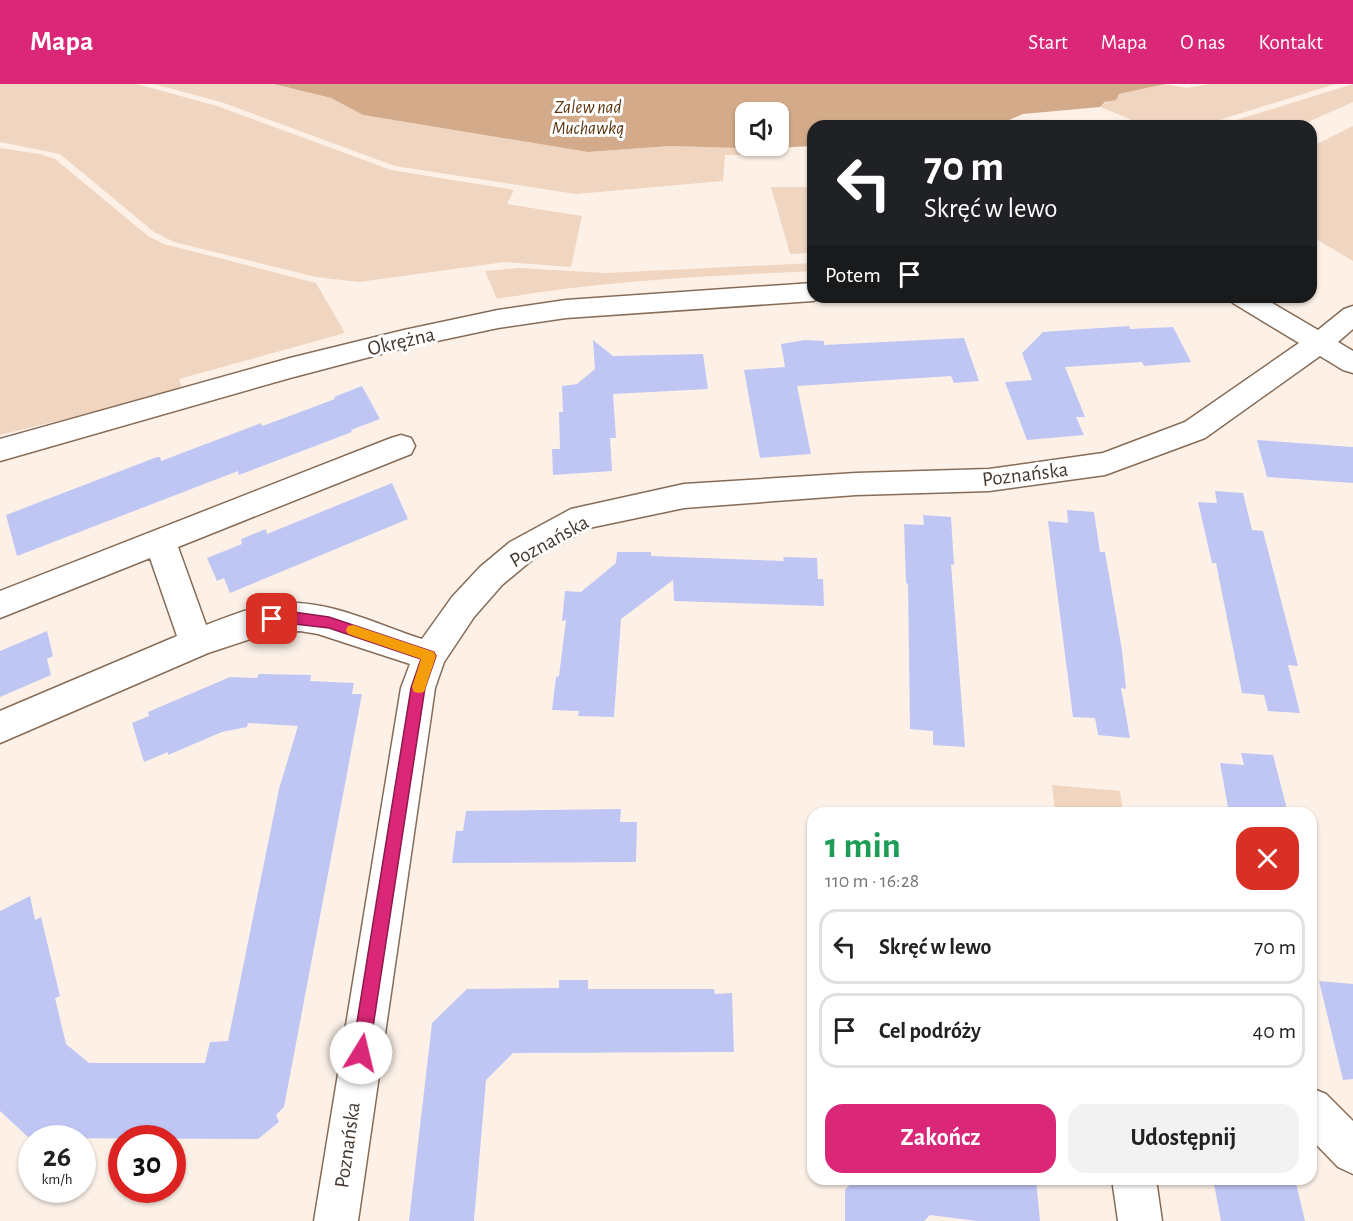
<!DOCTYPE html>
<html lang="pl">
<head>
<meta charset="utf-8">
<style>
  body { margin:0; font-family:"Alegreya Sans",sans-serif; background:#f2f2f2; color:#222; height:100vh; display:flex; flex-direction:column; font-size:22px; white-space:nowrap }
  * { box-sizing:border-box; margin:0 }
  p { font-size:20px; color:#767676 }
  .icon { flex:none; width:33px; height:33px; fill:none; stroke:currentColor; stroke-width:2; stroke-linecap:round; stroke-linejoin:round }
  .map { position:relative; flex:1; overflow:hidden }
  .details { position:absolute; left:807px; top:723px; width:510px; height:378px; display:flex; flex-direction:column; background:#fff; border-radius:18px; box-shadow:0 2px 4px #0004 }
  .details>* { flex:none }
  .hud { position:absolute; left:807px; top:36px; width:510px; height:183px; border-radius:18px; box-shadow:0 2px 4px #0004; background:#202124; color:#fff; overflow:hidden }
  .fabs { position:absolute; left:735px; top:18px; display:grid; gap:12px }
  .fabs a { display:grid; place-items:center; width:54px; height:54px; border-radius:12px; background:#fff; box-shadow:0 2px 4px #0004; font-size:30px }
  .speed { position:absolute; left:18px; top:1041px; display:flex; gap:12px; font-size:30px; font-weight:700; text-align:center }
  .speed>* { display:grid; place-content:center; width:78px; height:78px; border-radius:50%; background:#fff; box-shadow:0 2px 4px #0004; line-height:1 }
  .speed small { font-size:15px; font-weight:400 }
  .speed .limit { border:9px solid #d22; background:#fff; color:#111 }
  .pin { position:absolute; display:grid; place-items:center; width:51px; height:51px; color:#fff; margin:-26px; border-radius:12px; box-shadow:0 3px 9px #0006 }
  .me { position:absolute; width:66px; margin:-33px; rotate:9deg; stroke-linejoin:round; filter:drop-shadow(0 0 4px #0008) }
  .turn { display:flex; align-items:center; gap:21px; height:126px; padding:0 18px; font-size:27px }
  .turn .icon { width:78px; height:78px; stroke-width:2.5 }
  .turn b { display:block; font-size:42px; line-height:51px }
  .then { display:flex; align-items:center; height:57px; padding:0 18px; background:#0003; gap:12px; font-size:22px }
  .round { display:grid; place-items:center; flex:none; width:63px; height:63px; border-radius:18px; background:#f2f2f2 }
  .summary { display:flex; align-items:center; justify-content:space-between; height:102px; padding:0 18px }
  h1 { font-size:36px; font-weight:700; line-height:45px; color:#1e9e55 }
  .action { display:flex; gap:12px; margin-top:auto; padding:12px 18px }
  .action a { flex:1; height:69px; border-radius:18px; background:#db2777; color:#fff; font-size:24px; font-weight:700; line-height:69px; text-align:center }
  .action a+a { background:#f2f2f2; color:#222 }
  ul { padding:0; list-style:none }
  li { display:flex; align-items:center; gap:18px; height:75px; margin:0 12px 9px; padding:0 6px; border:3px solid #e0e0e0; border-radius:18px }
  li div { flex:1 }
  li b { display:block; font-size:22px }
  li em { font-style:normal }
  header { display:flex; align-items:center; gap:36px; box-sizing:border-box; height:84px; padding:0 30px; background:#db2777; color:#fff }
  header strong { font-size:28px }
  nav { display:flex; gap:33px; margin-inline-start:auto; font-size:21px }
  .map>svg:first-child { display:block }
  .green { fill:#f0d5c0 }
  .water { fill:#d3ab8a }
  .building { fill:#bfc6f4 }
  .lines { fill:none; stroke-linecap:round; stroke-linejoin:round }
  .minor-casing { stroke:#866c57; stroke-width:3 }
  .minor { fill:#fff; fill-rule:evenodd }
  .route { fill:#db2777; stroke:#8e194d; stroke-width:1.5 }
  .slow { fill:#f59e0b }
  .labels { text-anchor:middle; stroke-width:6; stroke-linejoin:round; paint-order:stroke }
  .far-water-label { font-size:18px; font-style:italic; fill:#5a330c; stroke:#fff }
  .street-label { font-size:21px; fill:#453930; stroke:#fff }
</style>
</head>
<body>
<header>
<strong>Mapa</strong>
<nav><a>Start</a><a>Mapa</a><a>O nas</a><a>Kontakt</a></nav>
</header>
<div class="map">
<svg width="1353" height="1137" viewBox="0 0 1353 1137">
  <rect width="100%" height="100%" fill="#fdf1e7"/>
  <path class="green" d="M0,0H137L217,22L391,86L514,106L507,120L582,132L571,183L505,178L359,198L316,193L174,158L154,148L60,70L0,58Z
    M154,0H274L331,14L363,31L588,68L670,62L738,64L748,69L746,71H725L723,97L576,110L395,82L221,18Z
    M1165,0L1187,4L1209,0H1335L1200,42H1136L1130,35L1100,23L1119,10Z
    M1353,0V18L1299,42H1217Z
    M1353,42V177L1311,152V63Z
    M0,64L40,70L55,75L148,152L164,160L316,199L345,249L179,295L183,306L0,351Z
    M771,103H813V169L790,170Z
    M813,179V187C707,192 601,197 497,215L485,187L519,184L606,189Z
    M1052,701L1120,707L1123,729H1055Z"/>
  <path class="water" d="M274,0H1165L1119,10L1116,16L1105,18L1100,23L1023,30L1009,36L988,42H813V62L773,64L758,62H778V28H746L745,58L738,64L670,62L588,68L363,31L331,14Z"/>
  <path class="building" d="M1129,242L1130,245L1173,243L1191,278L1144,282L1142,278L1065,283L1085,333H1076L1084,351L1027,356L1005,298L1032,296L1022,269L1043,248Z
    M964,254L979,297L954,299L951,292L797,302L811,370L760,374L744,286L785,283L781,260L805,256L824,257V261Z
    M593,256L613,272L703,270L708,305L613,310L616,354H610L612,387L553,391L552,365H560L559,328H563L562,302L577,300L595,285Z
    M362,302L380,335L351,346L352,348L239,391L238,387L17,472L6,431L157,373H160L161,377L261,339L262,342L287,333L335,315L334,313Z
    M1257,356L1353,363V399L1267,393Z
    M392,399L408,435L230,509L224,494L217,497L207,474L242,460L241,455L266,445L267,450Z
    M1215,407L1243,409L1252,446L1263,447L1298,582L1288,581L1300,629L1268,627L1264,611L1242,609L1216,479H1212L1198,418L1217,419Z
    M1067,426L1094,428L1100,468H1105L1122,566L1126,605L1121,604L1130,654L1098,651L1095,634L1073,633L1048,437L1068,439Z
    M923,431L951,433L954,481L951,480L965,663L933,661V647L910,645L908,500L906,499L904,440L924,441Z
    M617,468H651V472L784,477L783,473L817,474L818,495H823L824,522L674,517L673,496L621,535L614,633L578,632L579,627L552,626L556,593L559,592L566,536L562,537L565,507L581,508L616,479Z
    M47,547L53,572L47,575L51,591L0,613V567Z
    M259,590L311,591L310,597L354,599L352,610H362L284,1023L276,1031L279,1038L258,1055L29,1054L0,1027V827L30,812L35,836L41,833L60,912L55,914L66,960L89,979H205L210,958L228,957L279,705L298,642L248,639L247,643L222,648L168,671V668L144,678L132,639L149,632L148,628L230,593L257,594Z
    M1241,669L1273,671L1288,729H1229L1220,679L1244,681Z
    M621,725L620,738H637L636,778L452,779L456,747H463L466,727Z
    M559,896H588V905H714L715,910L732,909L734,968L513,969L486,996L474,1137H409L432,939L467,905L559,904Z
    M1319,897L1353,900V995L1343,996Z
    M855,1095H1036L1040,1137H977L930,1131L924,1137H845V1106Z
    M1213,1095H1295L1305,1137H1221Z"/>
  <g class="lines">
    <g class="minor-casing">
      <path id="minor" d="M813,199V213L822,214L813,217L566,234L498,244L404,264L290,294L0,377V355L290,274L404,246L498,226L566,216Z
        M1229,213H1262L1318,246L1344,225L1353,222V245L1338,258L1353,267V289L1343,286L1320,272L1205,354L1105,391L989,407L856,411L684,424L589,444L532,476L502,501L474,533L444,578L435,604L358,1137H314L401,604L410,580L318,550L300,547L272,548L208,569L0,659V627L177,552L150,474L0,534V507L391,354L401,351L411,354L415,362L411,370L178,463L206,541C230,532 256,521 282,519C330,516 378,541 422,555L452,513L480,483L510,458L571,425L684,400L856,389L989,385L1103,369L1185,338L1299,259L1233,219Z
        M1311,1004L1326,1010L1353,1037V1090L1338,1083L1311,1055Z
        M1112,1095H1156L1162,1137H1118Z"/>
    </g>
    <use href="#minor" class="minor"/>
  </g>
  <path class="route" d="M286,527L329,533L434,568L436,572L425,604L369,969L367,975L361,978L355,975L352,969L411,604L421,575L329,544L286,539H267L265,535L267,531Z"/>
  <path class="slow" d="M353,541L434,568L436,572L424,608L419,609L414,608L412,603L421,575L348,550L346,546L348,542Z"/>
  <g class="labels">
    <g class="far-water-label">
      <text x="588" y="29">Zalew nad<tspan x="588" dy="21">Muchawką</tspan></text>
    </g>
    <g class="street-label">
      <text transform="translate(401 257) rotate(-13)" y="7">Okrężna</text>
      <text transform="translate(1025 390) rotate(-7)" y="7">Poznańska</text>
      <text transform="translate(549 457) rotate(-29)" y="7">Poznańska</text>
      <text transform="translate(347 1061) rotate(-82)" y="7">Poznańska</text>
    </g>
  </g>
</svg>
<div class="fabs">
<a><svg class="icon" aria-label="sound" viewBox="0 0 24 24"><path d="M4 9h4l5-4v14l-5-4H4zM17 9q2 3 0 6"/></svg></a>
</div>
<div class="speed"><div>26<small>km/h</small></div><div class="limit">30</div></div>
<div class="pin" style="left:272px;top:535px;background:#d93025"><svg class="icon" aria-label="arrive" viewBox="0 0 24 24"><path d="M6 21V4h12l-3 4 3 4H6"/></svg></div>
<svg class="me" style="left:361px;top:969px" viewBox="-20 -20 40 40"><circle r="19" fill="#fff"/><path d="M0-13L10 11 0 6-10 11z" fill="#db2777"/></svg>
<div class="hud">
<div class="turn"><svg class="icon" aria-label="left" viewBox="0 0 24 24"><path d="M17 20v-9H6M10 6l-5 5 5 5"/></svg><div><b>70 m</b>Skręć w lewo</div></div>
<div class="then">Potem<svg class="icon" aria-label="arrive" viewBox="0 0 24 24"><path d="M6 21V4h12l-3 4 3 4H6"/></svg></div>
</div>
<section class="details">
<div class="summary"><div><h1>1 min</h1><p>110 m · 16:28</p></div><a class="round" style="background:#d93025;color:#fff"><svg class="icon" aria-label="close" viewBox="0 0 24 24"><path d="M6 6l12 12M18 6L6 18"/></svg></a></div>
<ul>
<li><svg class="icon" aria-label="left" viewBox="0 0 24 24"><path d="M17 20v-9H6M10 6l-5 5 5 5"/></svg><div><b>Skręć w lewo</b></div><em>70 m</em></li>
<li><svg class="icon" aria-label="arrive" viewBox="0 0 24 24"><path d="M6 21V4h12l-3 4 3 4H6"/></svg><div><b>Cel podróży</b></div><em>40 m</em></li>
</ul>
<div class="action"><a>Zakończ</a><a>Udostępnij</a></div>
</section>
</div>
</body>
</html>
